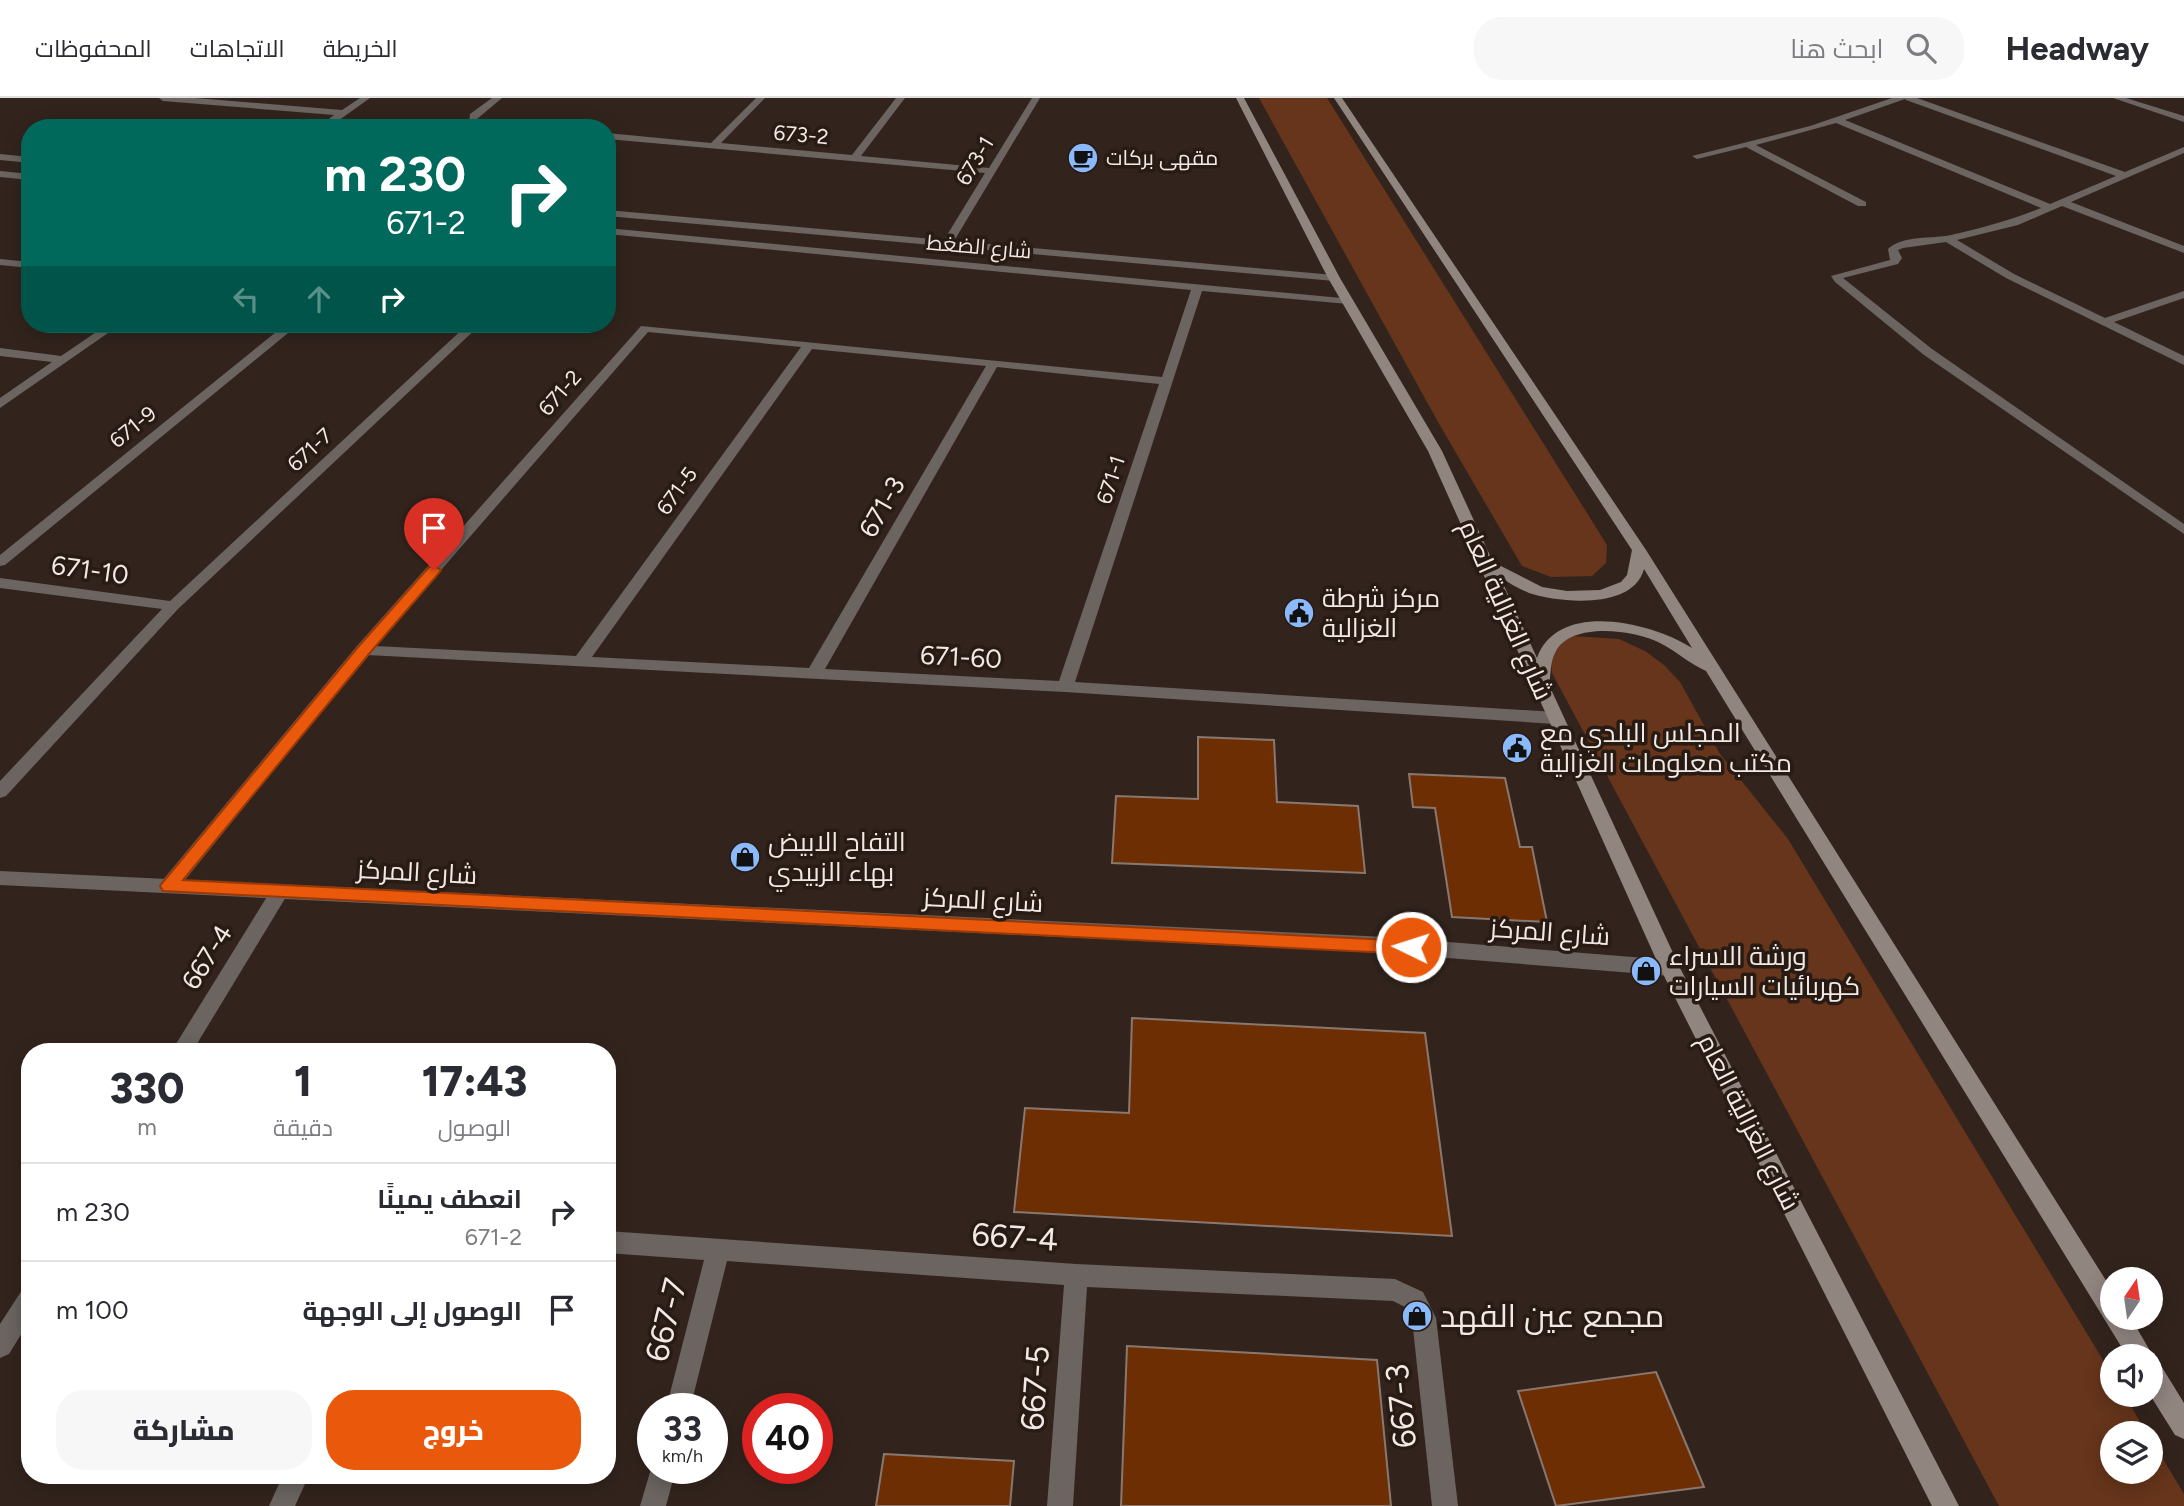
<!DOCTYPE html>
<html lang="ar">
<head>
<meta charset="utf-8">
<style>
  body { margin:0; font-family:Figtree,Cairo,sans-serif; background:#f7f7f7; color:#2b2b33; direction:rtl; height:100vh; display:flex; flex-direction:column; font-size:26px; white-space:nowrap }
  * { box-sizing:border-box; margin:0 }
  p { font-size:23px; color:#7c7c81 }
  .icon { flex:none; width:38px; height:38px; fill:none; stroke:currentColor; stroke-width:2; stroke-linecap:round; stroke-linejoin:round }
  .map { position:relative; flex:1; overflow:hidden; direction:ltr }
  .side { position:absolute; left:21px; top:945px; width:595px; height:441px; display:flex; flex-direction:column; background:#fff; border-radius:28px; box-shadow:0 4px 18px #0003; direction:rtl }
  .side>* { flex:none }
  .guide { position:absolute; left:21px; top:21px; width:595px; height:214px; border-radius:28px; box-shadow:0 4px 18px #0003; direction:rtl; background:#00695c; color:#fff; overflow:hidden }
  .needle { width:46px; rotate:13deg }
  .fabs { position:absolute; left:2100px; top:1169px; display:grid; gap:14px }
  .fabs a { display:grid; place-items:center; width:63px; height:63px; border-radius:50%; background:#fff; box-shadow:0 4px 18px #0003; font-size:35px }
  .speed { position:absolute; left:637px; top:1295px; display:flex; gap:14px; font-size:35px; font-weight:700; text-align:center }
  .speed>* { display:grid; place-content:center; width:91px; height:91px; border-radius:50%; background:#fff; box-shadow:0 4px 18px #0003; line-height:1 }
  .speed small { font-size:18px; font-weight:400 }
  .speed .limit { border:10px solid #d22; background:#fff; color:#111 }
  .pin { position:absolute; display:grid; place-items:center; width:60px; height:60px; color:#fff; margin:-72px -30px; border-radius:50% 50% 50% 0; rotate:-45deg; box-shadow:0 0 7px #0007 }
  .pin .icon { rotate:45deg }
  .me { position:absolute; width:77px; margin:-38px; rotate:274deg; stroke-linejoin:round; filter:drop-shadow(0 0 5px #0008) }
  .turn { display:flex; align-items:center; gap:24px; height:147px; padding:0 35px; font-size:32px }
  .turn .icon { width:91px; height:91px; stroke-width:2.5 }
  .turn b { display:block; font-size:49px; line-height:60px }
  .lanes { display:flex; align-items:center; height:66px; padding:0 35px; background:#0003; justify-content:center; gap:35px; direction:ltr }
  .lanes .off { opacity:.35 }
  .eta { display:flex; justify-content:space-evenly; align-items:center; height:119px; text-align:center }
  .eta b { font-size:42px; font-weight:800; line-height:49px }
  .primary-button { display:flex; gap:14px; margin-top:auto; padding:14px 35px }
  .primary-button a { flex:1; height:80px; border-radius:28px; background:#ea580c; color:#fff; font-size:28px; font-weight:800; line-height:80px; text-align:center }
  .primary-button a+a { background:#f7f7f7; color:#2b2b33 }
  ul { padding:0; list-style:none }
  li { display:flex; align-items:center; gap:21px; height:98px; padding:0 35px; border-top:2px solid #e1e1e2 }
  li div { flex:1 }
  li b { display:block; font-size:26px }
  li em { font-style:normal }
  header { display:flex; align-items:center; gap:42px; box-sizing:border-box; height:98px; padding:0 35px; background:#fff; border-bottom:2px solid #e1e1e2 }
  header strong { font-size:33px }
  nav { display:flex; gap:38px; margin-inline-start:auto; font-size:24px }
  .search { width:490px; height:63px; background:#f7f7f7; display:flex; align-items:center; gap:18px; box-sizing:border-box; padding:0 24px; border-radius:28px; color:#7c7c81; font-size:26px }
  .map>svg:first-child { display:block }
  .green { fill:#66351b }
  .building { fill:#6e2e03; stroke:#897870; stroke-width:2 }
  .lines { fill:none; stroke-linecap:round; stroke-linejoin:round }
  .minor { fill:#6b6460; fill-rule:evenodd }
  .tertiary { fill:#6b6460; fill-rule:evenodd }
  .secondary { fill:#918580; fill-rule:evenodd }
  .route { fill:#ea580c; stroke:#983908; stroke-width:2 }
  .labels { text-anchor:middle; stroke-width:7; stroke-linejoin:round; paint-order:stroke }
  .far-street-label { font-size:21px; fill:#f2e8e4; stroke:#281b14 }
  .far-poi-label { font-size:21px; fill:#f2e8e4; stroke:#281b14; text-anchor:start }
  .street-label { font-size:26px; fill:#f2e8e4; stroke:#281b14 }
  .poi-label { font-size:26px; fill:#f2e8e4; stroke:#281b14; text-anchor:start }
  .near-street-label { font-size:32px; fill:#f2e8e4; stroke:#281b14 }
  .near-poi-label { font-size:32px; fill:#f2e8e4; stroke:#281b14; text-anchor:start }
</style>
</head>
<body>
<header>
<strong>Headway</strong>
<div class="search"><svg class="icon" aria-label="search" viewBox="0 0 24 24"><circle cx="10" cy="10" r="6"/><path d="M15 15l6 6"/></svg>ابحث هنا</div>
<nav><a>الخريطة</a><a>الاتجاهات</a><a>المحفوظات</a></nav>
</header>
<div class="map">
<svg width="2184" height="1408" viewBox="0 0 2184 1408">
  <rect width="100%" height="100%" fill="#32241d"/>
  <path class="green" d="M1259,0H1327L1607,447L1606,465L1592,478L1551,479L1522,468L1438,324Z
    M1573,538L1619,541L1645,553L1664,567L1680,584L1720,656L1788,741L2112,1277V1297H2124L2147,1335H2112V1374H2151V1341L2184,1396V1408H1999L1552,575L1550,551Z"/>
  <path class="building" d="M1198,639L1274,642L1277,704L1358,708L1365,775L1112,765L1116,698L1198,701Z
    M1409,676L1505,680L1520,749H1532L1547,824L1452,819L1435,710L1413,709Z
    M1132,920L1425,935L1452,1138L1014,1114L1025,1010L1129,1015Z
    M1127,1248L1377,1262L1391,1408H1121Z
    M1656,1274L1704,1389L1556,1408L1518,1293Z
    M884,1356L1014,1363L1010,1408H876Z"/>
  <g class="lines">
    <path class="minor" d="M159,0H195L342,12L360,0H370L328,30H317L334,17L163,3Z
      M492,0H502L477,21L526,30H500L469,25L470,16Z
      M756,0H765L721,45L852,57L896,0H905L861,58L989,70L1032,0H1040L954,143L1334,177L1340,180L1334,183L607,118V112L944,142L985,75L607,41V35L711,45Z
      M1892,0H1917L2125,74L2184,49V55L2071,104L2184,148V155L2062,108L2018,127L1957,142L2014,176L2105,220L2184,193V200L2114,224L2184,258V267L2006,180L1946,144L1903,150L1898,152L1902,160L1898,166L1843,180L1932,251L2184,426V436L1924,257L1835,184L1831,178L1890,162L1888,151C1903,137 1932,141 1951,137C1982,130 2012,122 2041,110L1836,25L1756,47L1866,104V108H1858L1746,49L1697,61L1692,58L1810,28ZM1905,1L1906,2L2116,78L2050,106L1845,22Z
      M2113,0H2126L2184,18V24Z
      M0,56L30,59V65L0,62Z
      M0,73L30,76V82L0,79Z
      M607,130L1352,201V205L1348,206L1202,193L1075,584L1555,614L1563,620L1555,626L1065,594L367,557L176,793H162L160,788L162,783L357,548L641,228L1162,279L1191,192L607,136ZM648,234L801,249L576,558L375,548ZM812,251L986,268L809,570L592,559ZM997,269L1159,286L1059,583L825,571Z
      M0,161L30,164V170L0,167Z
      M108,226H121L0,310V300L52,264L0,258V250L61,258Z
      M286,226H299L5,467L0,468V457Z
      M468,226H481L178,511L6,698L0,700V683L162,511L0,490V480L170,503Z
      M280,787L287,789L289,794L192,954H171L273,789Z
      M607,1133L1076,1166L1395,1181L1423,1194L1436,1220L1458,1408H1432L1412,1221L1407,1210L1393,1203L1087,1189L1073,1408H1047L1064,1187L727,1163L690,1311H666L704,1162L607,1155Z
      M30,1189V1222L9,1256L0,1260V1226L22,1192Z
      M653,1364V1370H676L666,1408H640Z
      M283,1377H309L295,1408H269Z"/>
    <path class="tertiary" d="M0,773L1386,839L1670,862L1677,864L1680,870L1677,876L1670,878L1386,855L0,787Z"/>
    <path class="secondary" d="M1236,0H1244L1340,180L1442,353L1493,464L1542,489L1567,493L1600,492L1621,484L1627,477L1632,452L1334,0H1342L1646,452L2112,1192V1220H2131L2153,1258L2151,1263L2160,1266L2184,1305V1341L2175,1337L2150,1297L2151,1258H2127L1706,573C1690,566 1676,553 1660,545C1634,532 1570,523 1555,555C1550,564 1551,577 1549,587L1680,870L1959,1408H1932L1660,870L1428,353L1328,180ZM1644,471L1692,550C1653,525 1558,501 1537,560L1500,479C1509,485 1519,491 1529,495C1560,505 1633,512 1644,471Z"/>
  </g>
  <path class="route" d="M434,468L441,472L439,475L369,556L183,782L1411,843L1418,845L1420,849L1418,854L1411,856L163,793L160,788L163,784L358,549L429,469Z"/>
  <defs>
    <g id="cafe-disc" transform="scale(1.575)"><circle r="9.5" fill="#8bbafc" stroke="#281b14"/><path d="M-5.5-4.5H6V0H3Q3 3.5 0 3.5H-2.5Q-5.5 3.5-5.5 0ZM3-3.2v2h1.7v-2ZM-6 4.5H4V6H-6Z" fill="#111"/></g>
    <g id="civic-disc" transform="scale(1.575)"><circle r="9.5" fill="#8bbafc" stroke="#281b14"/><path d="M-.6-6.5H3V-4.5H.6V-3L4-1V1h2V6H-6V1h2V-1L-.6-3ZM-1.2 2.5V6h2.4V2.5Z" fill="#111"/></g>
    <g id="shop-disc" transform="scale(1.575)"><circle r="9.5" fill="#8bbafc" stroke="#281b14"/><path d="M-5-2.5h2.3a2.7 3.5 0 0 1 5.4 0H5L5.5 6h-11ZM-1.5-2.5h3a1.5 2.3 0 0 0-3 0Z" fill="#111"/></g>
  </defs>
  <g fill-rule="evenodd">
    <use href="#cafe-disc" x="1083" y="60"/>
    <use href="#civic-disc" x="1299" y="515"/>
    <use href="#civic-disc" x="1517" y="650"/>
    <use href="#shop-disc" x="745" y="759"/>
    <use href="#shop-disc" x="1646" y="873"/>
    <use href="#shop-disc" x="1417" y="1218"/>
  </g>
  <g class="labels">
    <g class="far-street-label">
      <text transform="translate(801 37) rotate(5)" y="7">673-2</text>
      <text transform="translate(975 63) rotate(-59)" y="7">673-1</text>
      <text transform="translate(979 149) rotate(5)" y="7">شارع الضغط</text>
      <text transform="translate(560 295) rotate(-49)" y="7">671-2</text>
      <text transform="translate(133 329) rotate(-39)" y="7">671-9</text>
      <text transform="translate(310 352) rotate(-43)" y="7">671-7</text>
      <text transform="translate(1111 382) rotate(-72)" y="7">671-1</text>
      <text transform="translate(677 393) rotate(-54)" y="7">671-5</text>
    </g>
    <g class="far-poi-label">
      <text x="1106" y="67">مقهى بركات</text>
    </g>
    <g class="street-label">
      <text transform="translate(882 409) rotate(-60)" y="9">671-3</text>
      <text transform="translate(90 472) rotate(8)" y="9">671-10</text>
      <text transform="translate(1506 512) rotate(66)" y="9">شارع الغزالية العام</text>
      <text transform="translate(961 559) rotate(3)" y="9">671-60</text>
      <text transform="translate(417 774) rotate(3)" y="9">شارع المركز</text>
      <text transform="translate(983 802) rotate(3)" y="9">شارع المركز</text>
      <text transform="translate(1550 834) rotate(4)" y="9">شارع المركز</text>
      <text transform="translate(207 859) rotate(-58)" y="9">667-4</text>
      <text transform="translate(1749 1024) rotate(63)" y="9">شارع الغزالية العام</text>
    </g>
    <g class="poi-label">
      <text x="1322" y="509">مركز شرطة<tspan x="1322" dy="30">الغزالية</tspan></text>
      <text x="1540" y="644">المجلس البلدي مع<tspan x="1540" dy="30">مكتب معلومات الغزالية</tspan></text>
      <text x="768" y="753">التفاح الابيض<tspan x="768" dy="30">بهاء الزبيدي</tspan></text>
      <text x="1669" y="867">ورشة الاسراء<tspan x="1669" dy="30">كهربائيات السيارات</tspan></text>
    </g>
    <g class="near-street-label">
      <text transform="translate(1015 1139) rotate(4)" y="11">667-4</text>
      <text transform="translate(666 1222) rotate(-76)" y="11">667-7</text>
      <text transform="translate(1035 1290) rotate(-86)" y="11">667-5</text>
      <text transform="translate(1401 1308) rotate(-96)" y="11">667-3</text>
    </g>
    <g class="near-poi-label">
      <text x="1440" y="1229">مجمع عين الفهد</text>
    </g>
  </g>
</svg>
<div class="fabs">
<a><svg class="needle" viewBox="-14 -14 28 28"><path d="M0-13l5 13h-10z" fill="#e53935"/><path d="M0 13l5-13h-10z" fill="#7c7c81"/></svg></a>
<a><svg class="icon" aria-label="sound" viewBox="0 0 24 24"><path d="M4 9h4l5-4v14l-5-4H4zM17 9q2 3 0 6"/></svg></a>
<a><svg class="icon" aria-label="layers" viewBox="0 0 24 24"><path d="M12 4l9 5-9 5-9-5zM3 14l9 5 9-5"/></svg></a>
</div>
<div class="speed"><div>33<small>km/h</small></div><div class="limit">40</div></div>
<div class="pin" style="left:434px;top:472px;background:#d93025"><svg class="icon" aria-label="arrive" viewBox="0 0 24 24"><path d="M6 21V4h12l-3 4 3 4H6"/></svg></div>
<svg class="me" style="left:1411px;top:849px" viewBox="-20 -20 40 40"><circle r="17" fill="#ea580c" stroke="#fff" stroke-width="3"/><path d="M0-11L8 9 0 5-8 9z" fill="#fff"/></svg>
<div class="guide">
<div class="turn"><svg class="icon" aria-label="right" viewBox="0 0 24 24"><path d="M7 20v-9h11M14 6l5 5-5 5"/></svg><div><b>230 m</b>671-2</div></div>
<div class="lanes"><svg class="icon off" aria-label="left" viewBox="0 0 24 24"><path d="M17 20v-9H6M10 6l-5 5 5 5"/></svg><svg class="icon off" aria-label="ahead" viewBox="0 0 24 24"><path d="M12 20V5M6 11l6-6 6 6"/></svg><svg class="icon" aria-label="right" viewBox="0 0 24 24"><path d="M7 20v-9h11M14 6l5 5-5 5"/></svg></div>
</div>
<section class="side">
<div class="eta">
<div><b>17:43</b><p>الوصول</p></div>
<div><b>1</b><p>دقيقة</p></div>
<div><b>330</b><p>m</p></div>
</div>
<ul>
<li><svg class="icon" aria-label="right" viewBox="0 0 24 24"><path d="M7 20v-9h11M14 6l5 5-5 5"/></svg><div><b>انعطف يمينًا</b><p>671-2</p></div><em>230 m</em></li>
<li><svg class="icon" aria-label="arrive" viewBox="0 0 24 24"><path d="M6 21V4h12l-3 4 3 4H6"/></svg><div><b>الوصول إلى الوجهة</b></div><em>100 m</em></li>
</ul>
<div class="primary-button"><a>خروج</a><a>مشاركة</a></div>
</section>
</div>
</body>
</html>
